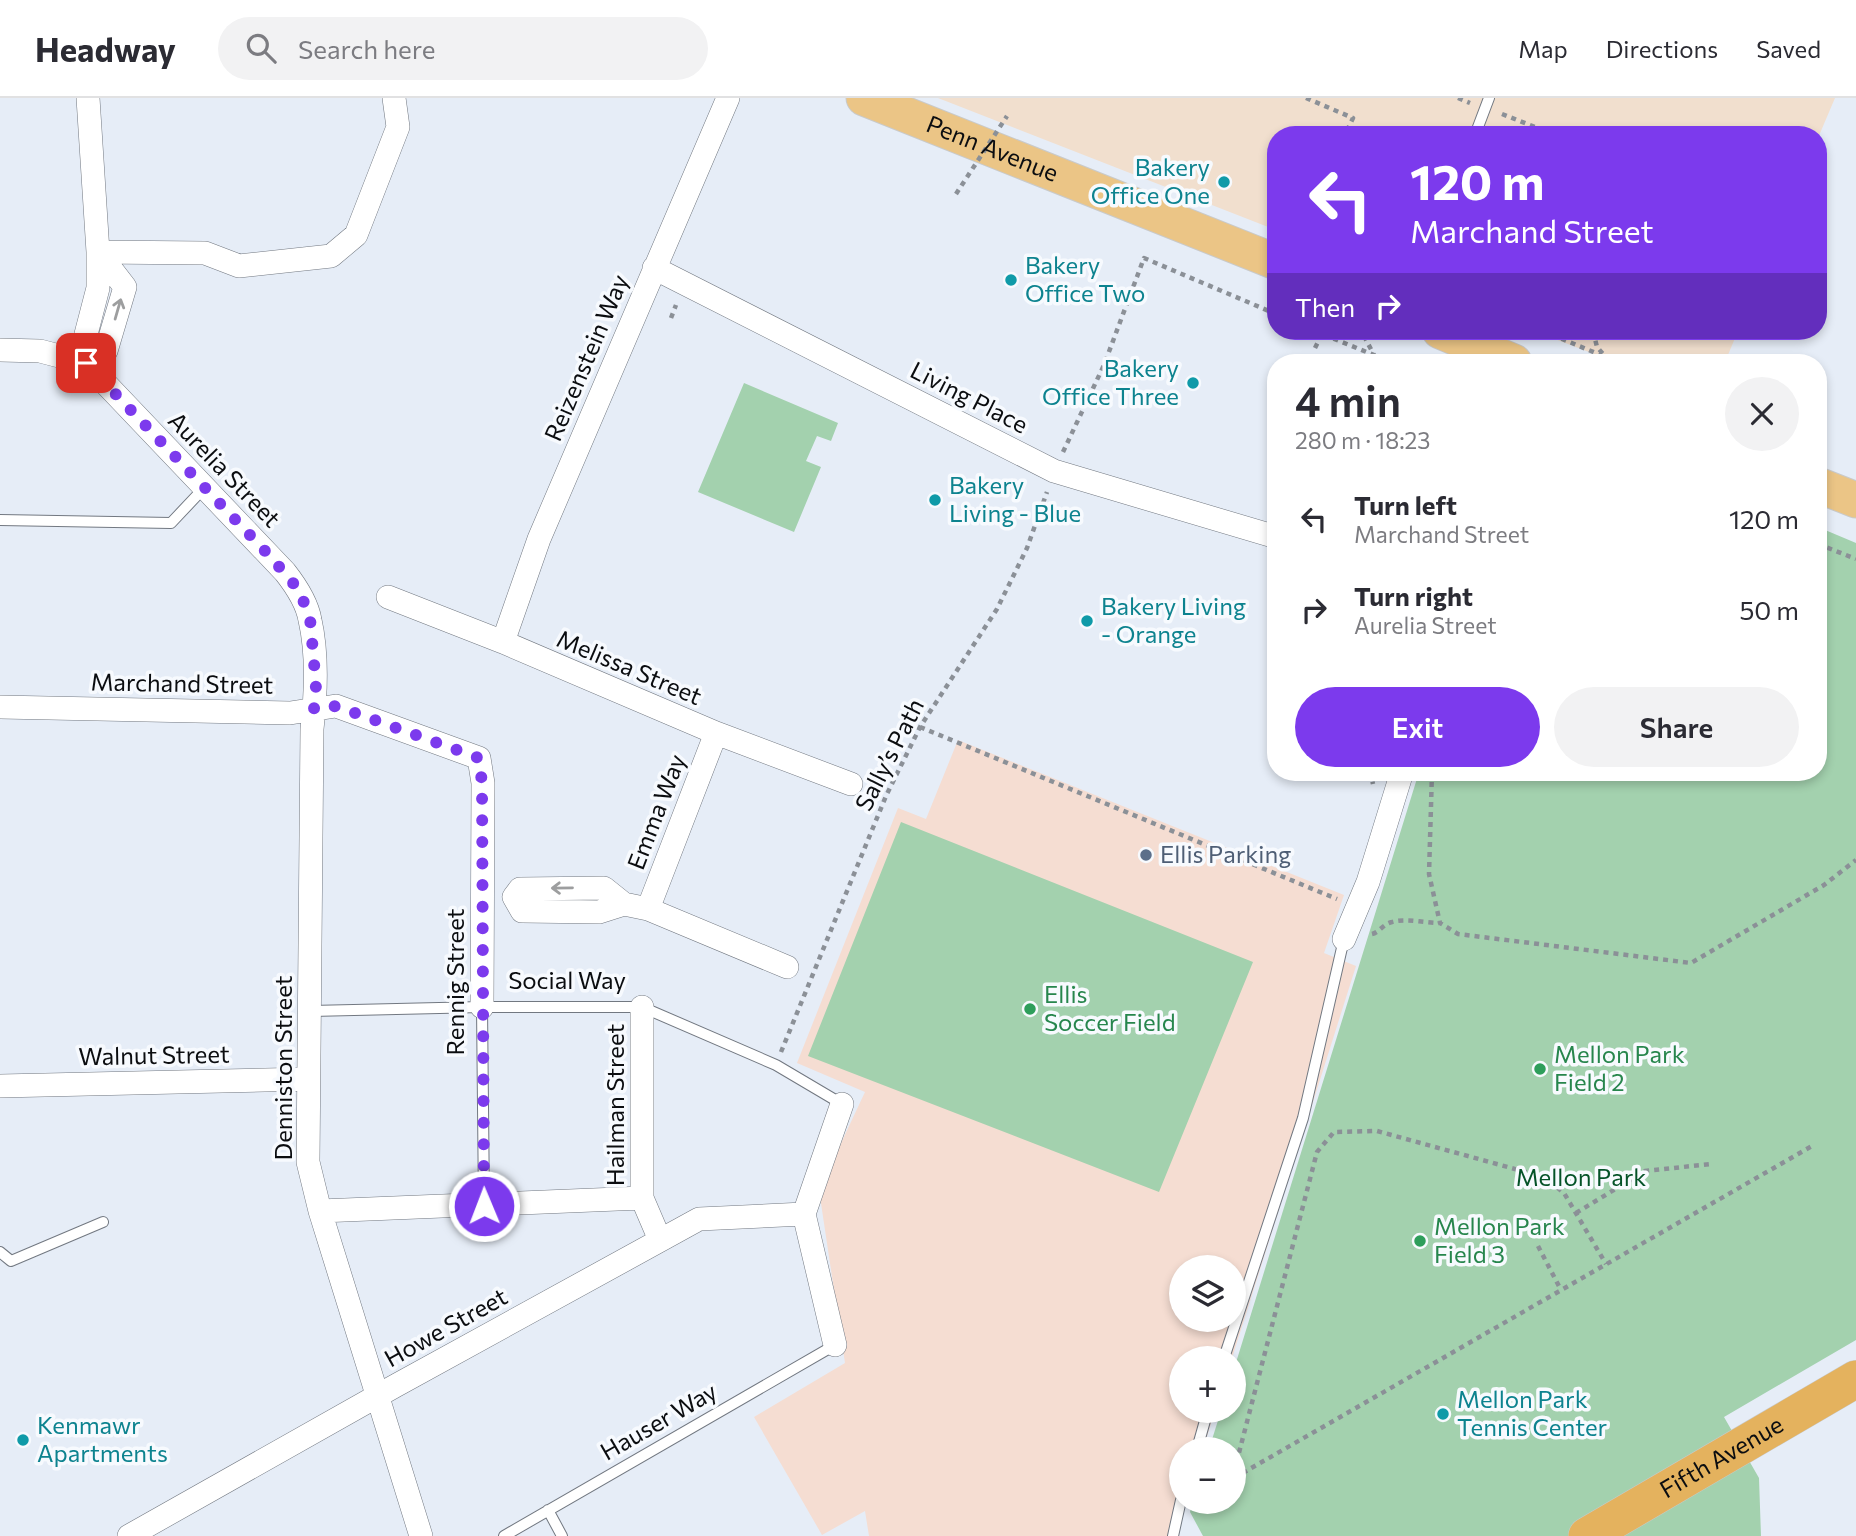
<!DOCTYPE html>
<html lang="en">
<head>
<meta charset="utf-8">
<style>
  body { margin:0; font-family:Commissioner,sans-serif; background:#f2f2f3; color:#2b2b33; height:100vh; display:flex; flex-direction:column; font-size:26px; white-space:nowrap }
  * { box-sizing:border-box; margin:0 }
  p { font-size:23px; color:#7c7c81 }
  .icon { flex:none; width:38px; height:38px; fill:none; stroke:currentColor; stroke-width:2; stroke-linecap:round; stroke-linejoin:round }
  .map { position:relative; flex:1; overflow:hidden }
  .sheet { position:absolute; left:1267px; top:256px; width:560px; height:427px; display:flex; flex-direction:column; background:#fff; border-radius:28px; box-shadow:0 4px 10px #0003 }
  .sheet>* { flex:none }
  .guide { position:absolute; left:1267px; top:28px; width:560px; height:214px; border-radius:28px; box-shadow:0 4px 10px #0003; background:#7c3aed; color:#fff; overflow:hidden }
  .controls { position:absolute; left:1169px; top:1157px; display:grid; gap:14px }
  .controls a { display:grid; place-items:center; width:77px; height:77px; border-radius:50%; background:#fff; box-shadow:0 4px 10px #0003; font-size:35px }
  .pin { position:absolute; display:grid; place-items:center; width:60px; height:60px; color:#fff; margin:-30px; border-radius:14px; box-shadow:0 4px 10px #0006 }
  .me { position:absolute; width:77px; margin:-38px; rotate:359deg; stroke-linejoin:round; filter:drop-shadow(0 0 5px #0008) }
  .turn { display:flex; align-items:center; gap:24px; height:147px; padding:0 28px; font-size:32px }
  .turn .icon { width:91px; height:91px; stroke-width:2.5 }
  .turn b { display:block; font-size:49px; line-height:60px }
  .then { display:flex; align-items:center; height:66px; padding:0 28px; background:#0003; gap:14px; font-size:26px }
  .round { display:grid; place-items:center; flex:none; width:74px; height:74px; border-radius:37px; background:#f2f2f3 }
  .head { display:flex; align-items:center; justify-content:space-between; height:119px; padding:0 28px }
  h1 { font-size:42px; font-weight:600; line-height:52px }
  .button { display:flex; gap:14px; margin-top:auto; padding:14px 28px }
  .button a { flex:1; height:80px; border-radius:42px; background:#7c3aed; color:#fff; font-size:28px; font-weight:600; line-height:80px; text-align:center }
  .button a+a { background:#f2f2f3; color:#2b2b33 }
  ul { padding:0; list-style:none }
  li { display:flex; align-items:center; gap:21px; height:91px; padding:0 28px }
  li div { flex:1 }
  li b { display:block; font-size:26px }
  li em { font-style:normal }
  header { display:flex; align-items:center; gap:42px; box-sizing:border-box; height:98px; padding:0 35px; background:#fff; border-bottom:2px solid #e1e1e2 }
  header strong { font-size:33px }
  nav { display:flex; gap:38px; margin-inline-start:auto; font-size:24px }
  .search { width:490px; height:63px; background:#f2f2f3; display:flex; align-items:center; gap:18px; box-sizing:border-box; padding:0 24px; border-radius:38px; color:#7c7c81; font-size:26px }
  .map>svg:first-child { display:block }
  .commercial { fill:#f1dfce }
  .education { fill:#f5ddd2; fill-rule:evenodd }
  .green { fill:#a3d1ae }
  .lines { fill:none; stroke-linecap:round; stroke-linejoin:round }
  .service-casing { stroke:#727881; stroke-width:12 }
  .minor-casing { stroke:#727881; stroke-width:24 }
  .primary-casing { stroke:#c9caca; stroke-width:37 }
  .trunk-casing { stroke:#c9caca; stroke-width:38 }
  .path { stroke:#8b9097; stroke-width:4.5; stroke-dasharray:5 5; stroke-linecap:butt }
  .service { stroke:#fff; stroke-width:10 }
  .minor { stroke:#fff; stroke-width:23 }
  .primary { stroke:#ebc586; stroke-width:35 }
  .trunk { stroke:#e4b25e; stroke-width:37 }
  .path-bridge { stroke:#8b9097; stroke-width:4.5; stroke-dasharray:5 5; stroke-linecap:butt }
  .oneway { stroke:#9d9e9f }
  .route { stroke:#7c3aed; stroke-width:12; stroke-dasharray:0 21.6 }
  .culture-dot { fill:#0f9aa8; stroke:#f7fafe; stroke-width:2.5 }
  .service-dot { fill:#5c6f8a; stroke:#f7fafe; stroke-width:2.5 }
  .leisure-dot { fill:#2e9e5b; stroke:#f7fafe; stroke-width:2.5 }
  .labels { text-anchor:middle; stroke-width:7; stroke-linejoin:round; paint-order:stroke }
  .street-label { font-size:24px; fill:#0b0d10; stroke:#f7fafe }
  .culture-label { font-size:24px; fill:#0d838f; stroke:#f7fafe; text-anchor:start }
  .service-label { font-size:24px; fill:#4e5e75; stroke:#f7fafe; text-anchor:start }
  .leisure-label { font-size:24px; fill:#27864d; stroke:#f7fafe; text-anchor:start }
  .park-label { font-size:24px; fill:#055328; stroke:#f7fafe }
</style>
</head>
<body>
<header>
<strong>Headway</strong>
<div class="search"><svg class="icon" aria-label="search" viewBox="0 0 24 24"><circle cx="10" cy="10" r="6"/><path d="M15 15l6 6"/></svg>Search here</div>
<nav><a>Map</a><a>Directions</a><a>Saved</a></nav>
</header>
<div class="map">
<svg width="1856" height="1438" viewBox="0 0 1856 1438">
  <rect width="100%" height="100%" fill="#e6edf7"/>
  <path class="commercial" d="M938,0H1835L1818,40V37H1276V132Z
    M1534,233H1738L1725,264H1615Z"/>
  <path class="education" d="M958,642L1344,797L1324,855L1356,868L1232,1260H1181V1312L1215,1313L1203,1351H1181V1404L1175,1438H869L865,1413L822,1437L754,1319L845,1265L819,1092L865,994L797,965L898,710L926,721ZM1181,1169H1234V1222H1181Z"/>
  <path class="green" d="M744,285L838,325L831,343L817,338L806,363L821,369L794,434L698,394Z
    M1818,429L1856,445V1242L1724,1319L1759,1380L1761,1438H1203L1190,1414L1193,1404H1234V1351H1209L1221,1313L1234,1312V1271L1419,674H1818Z
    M901,724L1253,864L1159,1094L808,958Z"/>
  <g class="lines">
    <g class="service-casing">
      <path id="service" d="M1475,37L1489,0
        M0,422L171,425L204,390
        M482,909L484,1108
        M311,913L482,909H642L776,967L842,1006
        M0,1154L11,1163L103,1124
        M1224,1260L1303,1020L1344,841
        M1197,1351L1208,1312
        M548,1412L562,1438
        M504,1438L835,1247
        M1173,1438L1181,1402"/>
    </g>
    <g class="minor-casing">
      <path id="minor" d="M98,154L205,155L239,168L331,158L356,137L398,29L394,0
        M654,170L1054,373L1276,439
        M0,252L40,253L86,265L285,474C296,488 307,504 310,522C318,557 316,596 312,631L308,1064L320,1113L421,1438
        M86,265L85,240L98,190V154L88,0
        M86,265L106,253L125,189L98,154
        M388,499L503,544L716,635L851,686
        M503,544L539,441L728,0
        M0,609L290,615L336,608L479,660L483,685L482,909
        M624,806L599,814L522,813L514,799L520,791L604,790L624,806L648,811L787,869
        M648,811L716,635
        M1344,841L1368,784L1402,674
        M642,909V1100L660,1142
        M0,988L308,981
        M320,1113L642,1100
        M835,1247L804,1116L842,1006
        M129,1438L395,1288L699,1121L804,1116"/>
    </g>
    <g class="primary-casing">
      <g id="primary">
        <path id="s1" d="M864,0L1276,164"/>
        <path d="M1440,233L1514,264"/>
        <path d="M1818,387L1856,402"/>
      </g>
    </g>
    <g class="trunk-casing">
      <g id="trunk">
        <path id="s2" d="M1587,1438L1856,1281"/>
      </g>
    </g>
    <path class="path" d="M1306,0L1353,20L1345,37
      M1458,0L1470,5
      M1502,16L1555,37
      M671,220L676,207
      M1315,233L1391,264
      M1543,233L1603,258L1600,264
      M1593,233L1597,249L1610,264
      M1364,238L1374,257
      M1315,250L1322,236
      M1063,354L1104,267L1144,160L1276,216
      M1818,446L1856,461
      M920,629L1337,801
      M1372,674L1371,678L1373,686
      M1432,674L1429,776L1440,825L1458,836L1691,865L1824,787L1856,762
      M1372,836C1380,834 1383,826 1392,824C1406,820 1425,825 1440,825
      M781,954L886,698L920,629L997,511L1027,450L1047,394
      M1576,1115L1645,1073L1711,1066
      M1538,1148L1561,1192
      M1234,1374L1317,1054L1334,1034L1377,1033L1544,1079L1564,1095L1606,1166
      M1234,1380L1812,1048"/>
    <use href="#service" class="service"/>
    <use href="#minor" class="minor"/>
    <use href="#primary" class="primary"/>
    <use href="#trunk" class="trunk"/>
    <path class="path-bridge" d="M956,96L1007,18"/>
  </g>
  <defs><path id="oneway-shaft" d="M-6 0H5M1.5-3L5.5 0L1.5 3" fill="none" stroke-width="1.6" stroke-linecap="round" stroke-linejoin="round" transform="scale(1.75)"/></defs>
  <g class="oneway">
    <use href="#oneway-shaft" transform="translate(118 211) rotate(-74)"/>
    <use href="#oneway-shaft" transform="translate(562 790) rotate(179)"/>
  </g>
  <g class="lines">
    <path class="route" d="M86,265L268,456L299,492L310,520L316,587L314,611L336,608L479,660L482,685L484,1108"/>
  </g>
  <g class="culture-dot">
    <circle cx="1224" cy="84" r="7"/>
    <circle cx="1011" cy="182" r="7"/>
    <circle cx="1193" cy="285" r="7"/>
    <circle cx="935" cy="402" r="7"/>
    <circle cx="1087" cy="523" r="7"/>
    <circle cx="1443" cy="1316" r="7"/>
    <circle cx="23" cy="1342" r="7"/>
  </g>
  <circle class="service-dot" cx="1146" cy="757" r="7"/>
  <g class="leisure-dot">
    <circle cx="1030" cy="911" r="7"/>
    <circle cx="1540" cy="971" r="7"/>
    <circle cx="1420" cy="1143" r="7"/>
  </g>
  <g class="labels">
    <g class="street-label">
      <text dy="8" stroke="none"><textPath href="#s1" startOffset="138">Penn Avenue</textPath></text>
      <text transform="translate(587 260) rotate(-67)" y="8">Reizenstein Way</text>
      <text transform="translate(969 300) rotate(27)" y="8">Living Place</text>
      <text transform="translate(224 372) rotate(46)" y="8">Aurelia Street</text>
      <text transform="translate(629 570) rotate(23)" y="8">Melissa Street</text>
      <text transform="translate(182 586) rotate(1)" y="8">Marchand Street</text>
      <text transform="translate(890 657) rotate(-63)" y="8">Sally’s Path</text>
      <text transform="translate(657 714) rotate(-69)" y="8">Emma Way</text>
      <text x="567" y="891">Social Way</text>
      <text transform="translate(456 884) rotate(-90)" y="8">Rennig Street</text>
      <text transform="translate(154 958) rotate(-1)" y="8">Walnut Street</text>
      <text transform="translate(284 970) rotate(-90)" y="8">Denniston Street</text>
      <text transform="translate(616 1007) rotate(-90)" y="8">Hailman Street</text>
      <text transform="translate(446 1230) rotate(-29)" y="8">Howe Street</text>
      <text transform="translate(659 1324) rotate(-30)" y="8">Hauser Way</text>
      <text dy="8" stroke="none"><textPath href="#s2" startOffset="156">Fifth Avenue</textPath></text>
    </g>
    <g class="culture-label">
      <text x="1210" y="78" text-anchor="end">Bakery<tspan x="1210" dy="28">Office One</tspan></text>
      <text x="1025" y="176">Bakery<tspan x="1025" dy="28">Office Two</tspan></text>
      <text x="1179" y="279" text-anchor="end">Bakery<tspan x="1179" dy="28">Office Three</tspan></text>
      <text x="949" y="396">Bakery<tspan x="949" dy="28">Living - Blue</tspan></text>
      <text x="1101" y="517">Bakery Living<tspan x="1101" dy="28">- Orange</tspan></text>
      <text x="1457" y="1310">Mellon Park<tspan x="1457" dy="28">Tennis Center</tspan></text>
      <text x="37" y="1336">Kenmawr<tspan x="37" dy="28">Apartments</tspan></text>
    </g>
    <g class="service-label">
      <text x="1160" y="765">Ellis Parking</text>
    </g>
    <g class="leisure-label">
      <text x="1044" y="905">Ellis<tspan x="1044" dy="28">Soccer Field</tspan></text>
      <text x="1554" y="965">Mellon Park<tspan x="1554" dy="28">Field 2</tspan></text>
      <text x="1434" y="1137">Mellon Park<tspan x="1434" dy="28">Field 3</tspan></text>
    </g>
    <g class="park-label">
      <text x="1581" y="1088">Mellon Park</text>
    </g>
  </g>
</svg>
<div class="controls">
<a><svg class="icon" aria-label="layers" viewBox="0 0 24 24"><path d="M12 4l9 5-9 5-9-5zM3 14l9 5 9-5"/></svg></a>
<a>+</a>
<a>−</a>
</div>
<div class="pin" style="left:86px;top:265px;background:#d93025"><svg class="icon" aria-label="arrive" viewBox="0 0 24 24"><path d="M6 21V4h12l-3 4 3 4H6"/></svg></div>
<svg class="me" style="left:484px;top:1108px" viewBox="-20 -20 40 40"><circle r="17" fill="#7c3aed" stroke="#fff" stroke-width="3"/><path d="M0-11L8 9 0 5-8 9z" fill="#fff"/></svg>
<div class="guide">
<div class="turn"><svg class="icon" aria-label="left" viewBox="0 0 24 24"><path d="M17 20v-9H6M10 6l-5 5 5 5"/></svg><div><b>120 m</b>Marchand Street</div></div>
<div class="then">Then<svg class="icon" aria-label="right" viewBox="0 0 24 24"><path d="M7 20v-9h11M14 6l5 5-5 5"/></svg></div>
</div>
<section class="sheet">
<div class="head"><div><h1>4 min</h1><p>280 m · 18:23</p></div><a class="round"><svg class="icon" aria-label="close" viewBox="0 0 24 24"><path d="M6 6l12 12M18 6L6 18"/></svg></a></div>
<ul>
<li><svg class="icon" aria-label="left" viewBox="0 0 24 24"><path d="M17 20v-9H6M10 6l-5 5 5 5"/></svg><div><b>Turn left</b><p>Marchand Street</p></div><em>120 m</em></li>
<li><svg class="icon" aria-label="right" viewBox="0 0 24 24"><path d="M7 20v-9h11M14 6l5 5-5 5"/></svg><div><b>Turn right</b><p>Aurelia Street</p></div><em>50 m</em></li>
</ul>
<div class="button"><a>Exit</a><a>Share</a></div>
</section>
</div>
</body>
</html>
